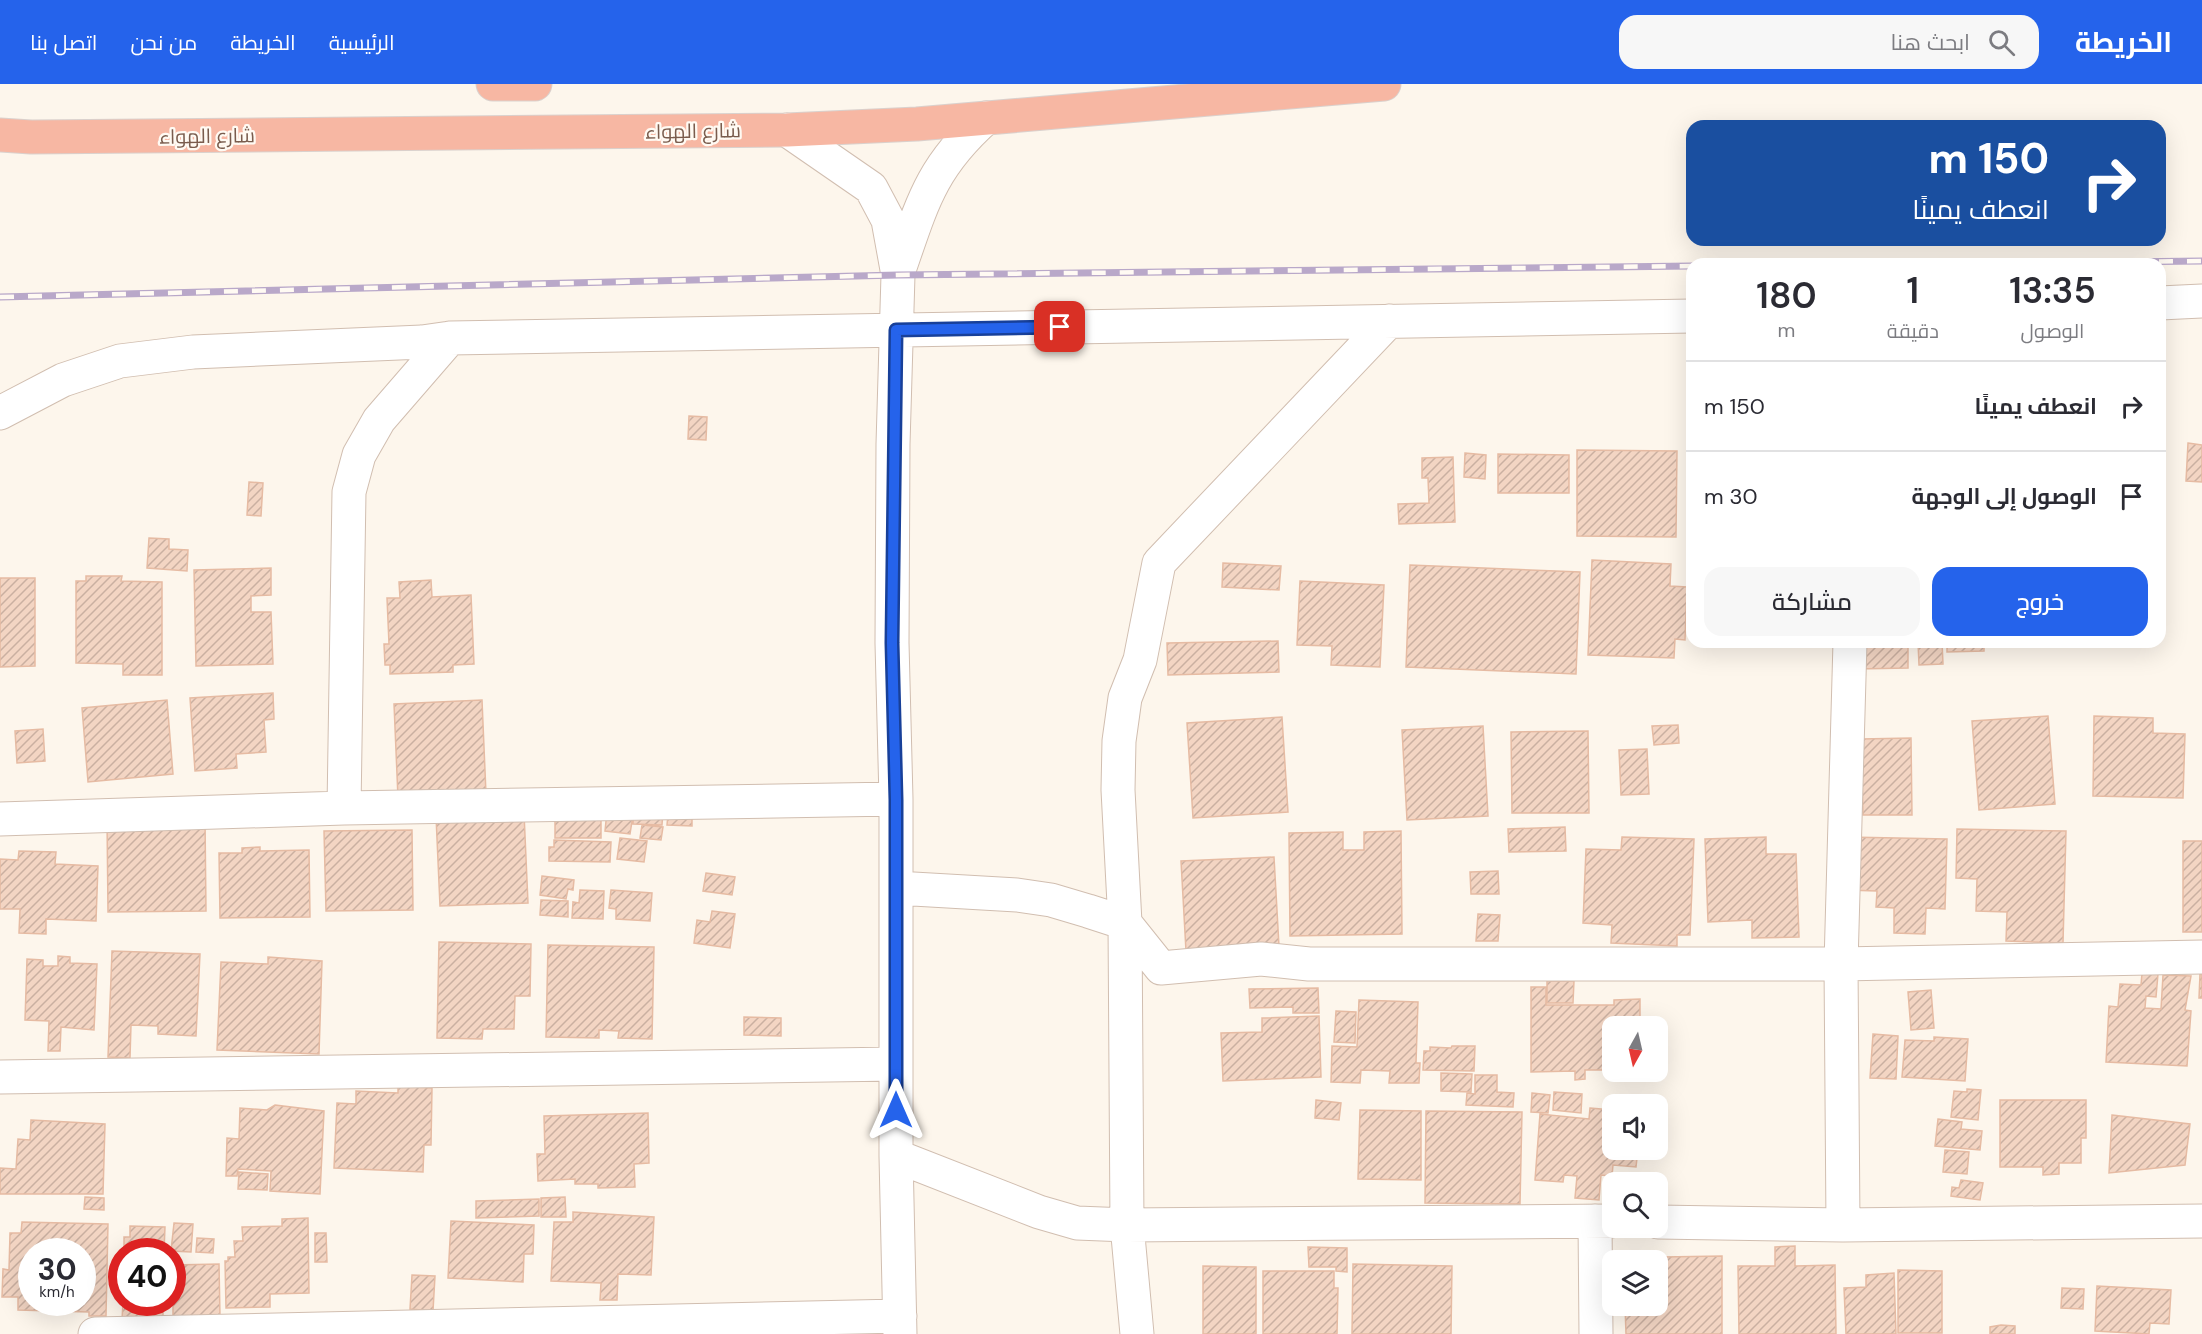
<!DOCTYPE html>
<html lang="ar">
<head>
<meta charset="utf-8">
<style>
  body { margin:0; font-family:"DM Sans",Cairo,sans-serif; background:#f7f7f7; color:#2b2b33; direction:rtl; height:100vh; display:flex; flex-direction:column; font-size:22px; white-space:nowrap }
  * { box-sizing:border-box; margin:0 }
  p { font-size:20px; color:#7c7c81 }
  .icon { flex:none; width:33px; height:33px; fill:none; stroke:currentColor; stroke-width:2; stroke-linecap:round; stroke-linejoin:round }
  .map { position:relative; flex:1; overflow:hidden; direction:ltr }
  .panel { position:absolute; left:1686px; top:174px; width:480px; height:390px; display:flex; flex-direction:column; background:#fff; border-radius:18px; box-shadow:0 6px 24px #0002; direction:rtl }
  .panel>* { flex:none }
  .banner { position:absolute; left:1686px; top:36px; width:480px; height:126px; border-radius:18px; box-shadow:0 6px 24px #0002; direction:rtl; background:#1a4fa0; color:#fff; overflow:hidden }
  .needle { width:39px; rotate:188deg }
  .fabs { position:absolute; left:1602px; top:932px; display:grid; gap:12px }
  .fabs a { display:grid; place-items:center; width:66px; height:66px; border-radius:12px; background:#fff; box-shadow:0 6px 24px #0002; font-size:30px }
  .speed { position:absolute; left:18px; top:1154px; display:flex; gap:12px; font-size:30px; font-weight:700; text-align:center }
  .speed>* { display:grid; place-content:center; width:78px; height:78px; border-radius:50%; background:#fff; box-shadow:0 6px 24px #0002; line-height:1 }
  .speed small { font-size:15px; font-weight:400 }
  .speed .limit { border:9px solid #d22; background:#fff; color:#111 }
  .pin { position:absolute; display:grid; place-items:center; width:51px; height:51px; color:#fff; margin:-26px; border-radius:12px; box-shadow:0 3px 9px #0006 }
  .me { position:absolute; width:66px; margin:-33px; rotate:0deg; stroke-linejoin:round; filter:drop-shadow(0 0 4px #0008) }
  .turn { display:flex; align-items:center; gap:21px; height:126px; padding:0 18px; font-size:27px }
  .turn .icon { width:78px; height:78px; stroke-width:2.5 }
  .turn b { display:block; font-size:42px; line-height:51px }
  .eta { display:flex; justify-content:space-evenly; align-items:center; height:102px; text-align:center }
  .eta b { font-size:36px; font-weight:600; line-height:42px }
  .button { display:flex; gap:12px; margin-top:auto; padding:12px 18px }
  .button a { flex:1; height:69px; border-radius:18px; background:#2563eb; color:#fff; font-size:24px; font-weight:600; line-height:69px; text-align:center }
  .button a+a { background:#f7f7f7; color:#2b2b33 }
  ul { padding:0; list-style:none }
  li { display:flex; align-items:center; gap:18px; height:90px; padding:0 18px; border-top:2px solid #e1e1e2 }
  li div { flex:1 }
  li b { display:block; font-size:22px }
  li em { font-style:normal }
  header { display:flex; align-items:center; gap:36px; box-sizing:border-box; height:84px; padding:0 30px; background:#2563eb; color:#fff }
  header strong { font-size:28px }
  nav { display:flex; gap:33px; margin-inline-start:auto; font-size:21px }
  .search { width:420px; height:54px; background:#f7f7f7; display:flex; align-items:center; gap:15px; box-sizing:border-box; padding:0 21px; border-radius:18px; color:#7c7c81; font-size:22px }
  .map>svg:first-child { display:block }
  .building { fill:url(#building-hatch); stroke:#e6bba3; stroke-width:1.5; fill-rule:evenodd }
  .lines { fill:none; stroke-linecap:round; stroke-linejoin:round }
  .minor-casing { stroke:#d1beb0; stroke-width:35 }
  .highway-casing { stroke:#dad1cd; stroke-width:35 }
  .minor { stroke:#fff; stroke-width:33 }
  .highway { stroke:#f7b7a3; stroke-width:33 }
  .rail-casing { stroke:#b9a8c9; stroke-width:7 }
  .rail { stroke:#fffaf3; stroke-width:4.5; stroke-dasharray:14; stroke-linecap:butt }
  .route-casing { stroke:#184099; stroke-width:15 }
  .route { stroke:#2563eb; stroke-width:10 }
  .labels { text-anchor:middle; stroke-width:4.5; stroke-linejoin:round; paint-order:stroke }
  .street-label { font-size:20px; fill:#7a5c4d; stroke:#fffaf3 }
</style>
</head>
<body>
<header>
<strong>الخريطة</strong>
<div class="search"><svg class="icon" aria-label="search" viewBox="0 0 24 24"><circle cx="10" cy="10" r="6"/><path d="M15 15l6 6"/></svg>ابحث هنا</div>
<nav><a>الرئيسية</a><a>الخريطة</a><a>من نحن</a><a>اتصل بنا</a></nav>
</header>
<div class="map">
<svg width="2202" height="1250" viewBox="0 0 2202 1250">
  <defs>
    <pattern id="building-hatch" width="6" height="6" patternUnits="userSpaceOnUse" patternTransform="scale(1.5)"><rect width="6" height="6" fill="#f3d5c3"/><path d="M-1 1l2-2M0 6l6-6M5 7l2-2" fill="none" stroke="#cab0a1"/></pattern>
  </defs>
  <rect width="100%" height="100%" fill="#fdf6ec"/>
  <path class="building" d="M689,332L707,333L706,356L688,355Z
    M1692,333V472H1690Z
    M2188,359L2202,361V398L2186,397Z
    M1577,366L1677,367L1676,453L1577,452Z
    M1465,369L1486,371L1485,395L1464,393Z
    M1498,370L1569,371V409H1498Z
    M1453,373L1455,438L1399,440L1398,420L1429,419L1428,394H1422V374Z
    M249,398L263,399L261,432L247,431Z
    M149,454L169,455V465L188,466L187,487L147,484Z
    M1592,476L1671,480L1670,502L1687,503L1685,556L1675,555L1674,574L1588,571Z
    M1223,479L1281,482L1279,506L1222,503Z
    M1410,481L1580,488L1576,590L1406,583Z
    M271,484V511L251,512V528H271L273,580L196,582L194,486Z
    M86,492H122L121,497L162,498V591H123V580L76,579V497H86Z
    M0,494H35V582L0,583Z
    M431,496L432,513L471,511L474,580L453,581V588L390,590V581H385L384,560H389L387,514H400L399,498Z
    M1300,497L1384,501L1380,583L1331,581L1332,562L1297,561Z
    M1278,557L1279,588L1168,591L1167,559Z
    M1854,558H1908V584L1855,585Z
    M1918,558H1942L1943,580L1919,581Z
    M1947,558H1984V567L1947,568Z
    M273,609L274,635L264,636L266,668L236,670L237,684L195,687L190,614Z
    M167,616L173,690L88,698L82,624Z
    M482,616L486,710L398,714L394,620Z
    M2048,632L2055,720L1979,726L1972,637Z
    M2094,632L2153,634V649L2185,650L2183,714L2093,712Z
    M1282,633L1288,728L1193,734L1187,639Z
    M1678,641L1679,659L1654,661L1652,642Z
    M1483,642L1488,732L1407,736L1402,646Z
    M43,645L45,677L17,679L15,647Z
    M1588,647L1589,729H1512L1511,648Z
    M1911,654L1912,731H1863L1861,655Z
    M1647,665L1649,710L1621,711L1619,666Z
    M634,724L663,726L662,741L633,740Z
    M607,727L633,731L630,750L605,747Z
    M524,729L528,819L440,822L436,732Z
    M668,730L692,731V742L667,741Z
    M205,734L206,827L108,828L107,735Z
    M555,736H601V754H555Z
    M642,741L663,743L661,756L640,754Z
    M1565,743L1566,767L1509,768L1508,745Z
    M1957,745L2066,747L2063,859L2006,857L2007,828L1976,827L1977,795L1956,794Z
    M412,746L413,826L326,827L324,747Z
    M1401,747L1402,850L1290,852L1289,749L1343,748V766H1364V748Z
    M1622,753L1694,755L1690,851H1677V862L1611,859L1612,841L1583,839L1586,765L1621,766Z
    M1766,753V770H1796L1799,853L1752,854V836L1708,838L1705,755Z
    M1847,753L1947,755L1945,825L1926,824L1925,850L1894,849V824L1876,823L1877,807L1846,806Z
    M620,754L647,757L644,778L617,775Z
    M554,756L611,758L610,778L549,777V763H554Z
    M2183,757H2202V848H2183Z
    M260,763V767L309,766L310,833L220,834L219,769H242V764Z
    M19,767L56,768L55,780L98,782L96,837L46,835V850L19,849L20,825H0V775L18,776Z
    M1274,773L1279,862L1186,867L1181,777Z
    M1498,787L1499,810H1471L1470,788Z
    M706,789L735,793L732,811L703,807Z
    M542,792L574,796L573,806L568,805L566,815L540,811Z
    M580,806L604,807L603,835L572,834L573,818L579,819Z
    M611,806L652,809L650,837L616,835V825L609,824Z
    M541,816L568,817V833L540,831Z
    M712,827L735,830L730,864L694,859L697,836L710,838Z
    M1478,830L1500,831L1498,857H1476Z
    M439,858L531,860L530,912H515L514,945H483L482,955L437,954Z
    M548,861L654,863L652,955L618,954L619,947L599,946V954L546,953Z
    M112,867L200,870L196,952L158,950V942L131,941L130,974L108,973Z
    M58,872L70,873V879L97,880L94,946L61,943L60,967H48L49,937L25,936L27,875L43,876V882H58Z
    M268,873L322,877L319,970L217,966L221,878L268,880Z
    M2142,889L2158,890L2156,913L2146,912L2145,924L2161,925L2163,891L2191,892L2185,926L2191,927L2187,982L2106,978L2109,922L2118,923L2120,900L2141,901Z
    M2200,890H2202V914H2199Z
    M1547,897H1574L1573,919H1547Z
    M1531,903H1546V921H1614V916L1640,915V942H1612V986H1585V995L1575,996V987L1531,988Z
    M1318,904L1319,929H1293V923L1250,924L1249,905Z
    M1931,906L1934,944L1911,946L1908,908Z
    M1359,916L1418,918L1416,979H1420L1419,999H1389L1390,987L1361,986L1360,999L1331,998L1332,962L1357,963Z
    M1336,927L1356,928L1355,959L1334,958Z
    M1319,932L1321,993L1223,997L1221,949L1262,948V934Z
    M744,933L781,934V952L744,951Z
    M1873,950L1898,952L1896,995L1870,994Z
    M1934,953L1968,955L1965,997L1902,993L1905,956L1934,957Z
    M1452,962H1475L1474,987L1423,986L1424,967H1430V963L1451,964Z
    M1441,989L1472,990L1471,1008L1441,1007Z
    M1475,991H1497V1008L1514,1009L1513,1023L1466,1021L1467,1009L1475,1010Z
    M398,1002L432,1004L431,1061H424L423,1088L334,1084L337,1019L356,1020V1007L398,1009Z
    M1967,1005L1981,1006L1978,1036L1951,1033L1954,1007L1967,1008Z
    M1554,1008L1582,1010L1581,1029L1553,1026Z
    M1532,1009L1550,1011L1548,1029L1531,1028Z
    M1316,1016L1341,1019L1339,1036L1315,1034Z
    M2000,1016H2086V1054H2081V1079H2059V1090L2043,1091V1083H2000Z
    M275,1021L324,1027L320,1110L270,1107L271,1087L238,1085L237,1092H226L227,1054L239,1055L240,1024L267,1026Z
    M1590,1024L1612,1026V1065H1638L1636,1083L1613,1081L1612,1092L1601,1091L1599,1116L1575,1114L1577,1092L1564,1091L1563,1098L1535,1096L1540,1030L1589,1035Z
    M1360,1026L1421,1027V1096L1358,1095Z
    M1426,1027L1522,1028L1520,1120L1425,1119Z
    M648,1029L649,1079L634,1080L635,1103L598,1104V1100H575V1095L538,1097L537,1070H545L544,1032Z
    M2112,1031L2190,1040L2185,1081L2109,1089Z
    M1938,1035L1962,1038L1961,1045L1982,1047L1980,1066L1935,1062Z
    M31,1036L105,1040L103,1110H0V1084L16,1085L18,1055L30,1056Z
    M1945,1066L1969,1068L1967,1090L1943,1088Z
    M239,1088L268,1090L267,1106L238,1105Z
    M1961,1096L1983,1099L1980,1116L1951,1112L1952,1103L1959,1104Z
    M85,1113L104,1114V1126L84,1125Z
    M565,1113L566,1133H541V1114Z
    M539,1115V1132L476,1134V1117Z
    M573,1128L654,1133L651,1191L618,1190L617,1216H600L601,1199L551,1197L554,1138H573Z
    M308,1134L309,1209L270,1210V1223L226,1224L225,1177H228V1173H235L234,1157H243L242,1143L282,1142V1135Z
    M451,1137L534,1141L533,1170H524L523,1198L448,1194Z
    M22,1138L108,1140L106,1232H89V1228L18,1226V1213H2L3,1185L9,1186L10,1149H21ZM32,1167H82V1218H32Z
    M174,1139L193,1140L191,1168L171,1167Z
    M130,1142L165,1143L164,1167H124V1153H130Z
    M315,1149H326L327,1178H315Z
    M197,1154L214,1155L213,1169L196,1168Z
    M1795,1162V1182L1835,1181L1836,1250H1739L1738,1182H1775V1163Z
    M1308,1163L1347,1164V1188L1336,1187V1183H1309Z
    M1722,1172V1250H1626L1625,1221H1658V1192H1663V1173Z
    M219,1180L220,1232L173,1233V1181Z
    M1353,1180L1452,1182L1451,1250H1352Z
    M1203,1182L1256,1183V1250H1203Z
    M1898,1186L1942,1187V1249H1898Z
    M1263,1187H1334V1204H1338L1337,1250H1263Z
    M1894,1189L1896,1250H1846L1844,1204L1866,1203V1191Z
    M412,1191L435,1192L433,1227L410,1225Z
    M2097,1202L2171,1206L2169,1240L2150,1239L2149,1250L2095,1247Z
    M2062,1204L2084,1205L2083,1225L2061,1224Z
    M123,1218H163V1237L122,1236Z
    M2001,1241L2015,1242V1250H1990V1243Z"/>
  <g class="lines">
    <g class="minor-casing">
      <path id="minor" d="M787,46L871,104L888,136L898,191L893,360L892,559L896,715V1072L900,1250
        M898,189C922,120 930,84 986,34
        M2160,219L2202,217
        M0,329L63,296L120,277L193,268L422,258L450,254L1692,232
        M344,724L349,408L359,371L379,336L450,254
        M0,735L344,724L896,715
        M896,804L1017,811L1051,816L1088,827L1125,839L1161,884L1261,875L1309,880H1841L2202,873
        M0,993L896,980
        M896,1072L1039,1128L1077,1139L1127,1141L1612,1137
        M1595,1137L1596,1250
        M1658,1138L1843,1141L2202,1137
        M1843,1141L1841,880L1850,558
        M95,1250L900,1232
        M1137,1250L1127,1141L1125,839L1118,706L1119,657L1125,614L1140,576L1159,479L1389,237"/>
    </g>
    <g class="highway-casing">
      <path id="highway" d="M493,0H535
        M0,51L31,53L787,46L917,40L1384,0"/>
    </g>
    <use href="#minor" class="minor"/>
    <use href="#highway" class="highway"/>
    <g class="rail-casing">
      <path id="rail" d="M1935,180L2202,177
        M0,213L898,191L1692,182"/>
    </g>
    <use href="#rail" class="rail"/>
  </g>
  <g class="lines">
    <g class="route-casing">
      <path id="route" d="M896,1026V716L892,559L896,246L1060,243"/>
    </g>
    <use href="#route" class="route"/>
  </g>
  <g class="labels">
    <g class="street-label">
      <text transform="translate(693 47) rotate(-1)" y="7">شارع الهواء</text>
      <text transform="translate(207 52) rotate(-1)" y="7">شارع الهواء</text>
    </g>
  </g>
</svg>
<div class="fabs">
<a><svg class="needle" viewBox="-14 -14 28 28"><path d="M0-13l5 13h-10z" fill="#e53935"/><path d="M0 13l5-13h-10z" fill="#7c7c81"/></svg></a>
<a><svg class="icon" aria-label="sound" viewBox="0 0 24 24"><path d="M4 9h4l5-4v14l-5-4H4zM17 9q2 3 0 6"/></svg></a>
<a><svg class="icon" aria-label="search" viewBox="0 0 24 24"><circle cx="10" cy="10" r="6"/><path d="M15 15l6 6"/></svg></a>
<a><svg class="icon" aria-label="layers" viewBox="0 0 24 24"><path d="M12 4l9 5-9 5-9-5zM3 14l9 5 9-5"/></svg></a>
</div>
<div class="speed"><div>30<small>km/h</small></div><div class="limit">40</div></div>
<div class="pin" style="left:1060px;top:243px;background:#d93025"><svg class="icon" aria-label="arrive" viewBox="0 0 24 24"><path d="M6 21V4h12l-3 4 3 4H6"/></svg></div>
<svg class="me" style="left:896px;top:1026px" viewBox="-20 -20 40 40"><path d="M0-17L14 15 0 8-14 15z" fill="#2563eb" stroke="#fff" stroke-width="4"/></svg>
<div class="banner">
<div class="turn"><svg class="icon" aria-label="right" viewBox="0 0 24 24"><path d="M7 20v-9h11M14 6l5 5-5 5"/></svg><div><b>150 m</b>انعطف يمينًا</div></div>
</div>
<section class="panel">
<div class="eta">
<div><b>13:35</b><p>الوصول</p></div>
<div><b>1</b><p>دقيقة</p></div>
<div><b>180</b><p>m</p></div>
</div>
<ul>
<li><svg class="icon" aria-label="right" viewBox="0 0 24 24"><path d="M7 20v-9h11M14 6l5 5-5 5"/></svg><div><b>انعطف يمينًا</b></div><em>150 m</em></li>
<li><svg class="icon" aria-label="arrive" viewBox="0 0 24 24"><path d="M6 21V4h12l-3 4 3 4H6"/></svg><div><b>الوصول إلى الوجهة</b></div><em>30 m</em></li>
</ul>
<div class="button"><a>خروج</a><a>مشاركة</a></div>
</section>
</div>
</body>
</html>
